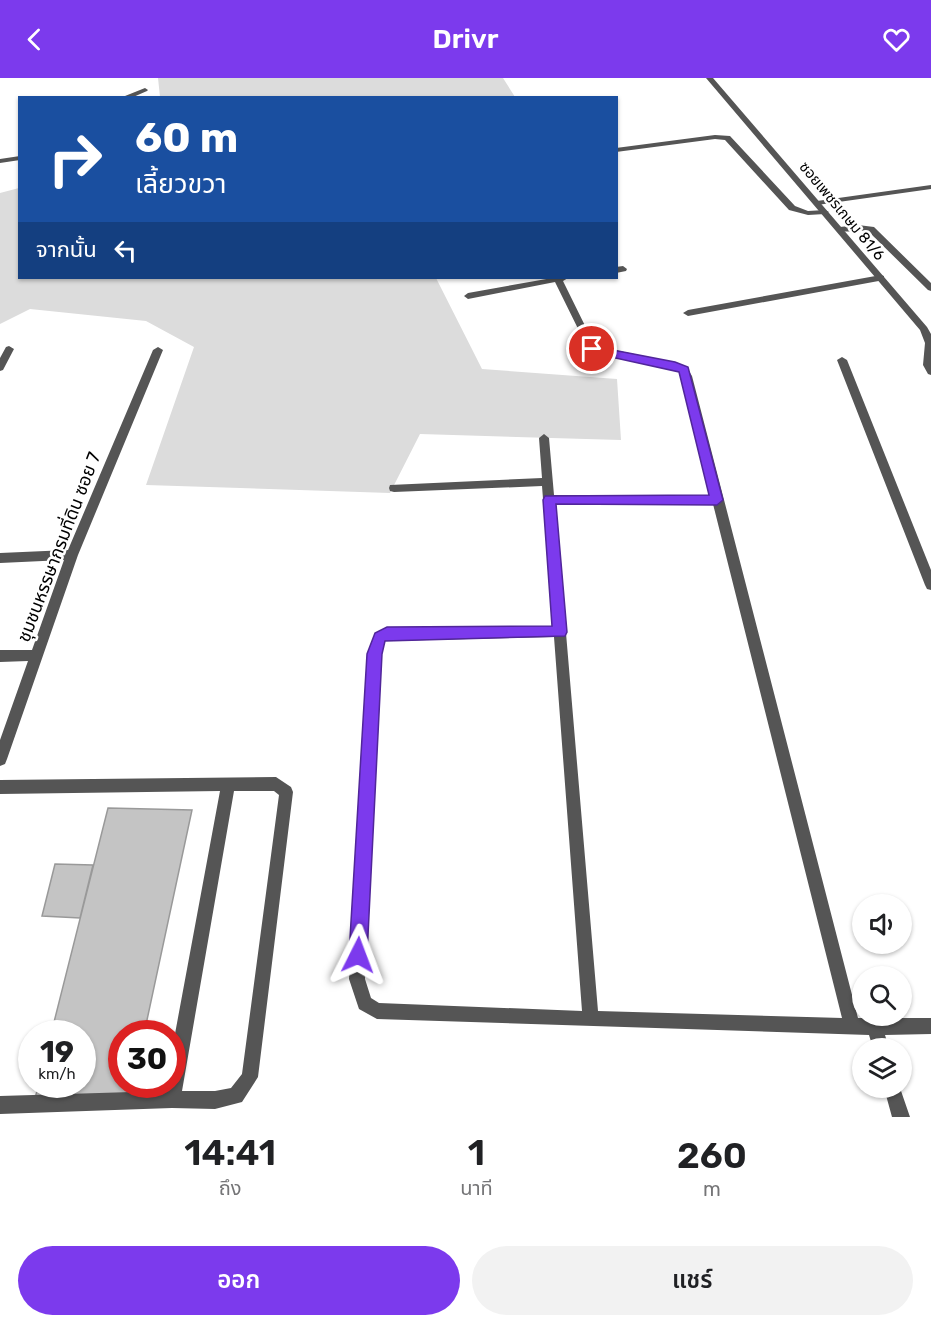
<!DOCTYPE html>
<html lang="th">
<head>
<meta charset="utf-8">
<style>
  body { margin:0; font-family:Rubik,"Noto Sans Thai",sans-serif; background:#f2f2f2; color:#202124; height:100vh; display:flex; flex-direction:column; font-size:22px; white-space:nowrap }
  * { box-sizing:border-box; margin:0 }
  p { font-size:20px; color:#757577 }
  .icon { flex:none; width:33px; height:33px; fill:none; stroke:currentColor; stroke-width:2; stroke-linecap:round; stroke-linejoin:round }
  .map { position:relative; height:1039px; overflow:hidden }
  .details { display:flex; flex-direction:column; background:#fff; flex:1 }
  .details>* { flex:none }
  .banner { position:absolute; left:18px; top:18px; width:600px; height:183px; border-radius:0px; box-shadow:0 2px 4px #0004; background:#1a4fa0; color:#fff; overflow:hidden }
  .tools { position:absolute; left:852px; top:816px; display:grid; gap:12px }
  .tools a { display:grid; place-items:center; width:60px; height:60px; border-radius:50%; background:#fff; box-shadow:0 2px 4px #0004; font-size:30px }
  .speed { position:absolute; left:18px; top:942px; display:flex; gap:12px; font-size:30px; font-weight:700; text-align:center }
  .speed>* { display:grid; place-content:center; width:78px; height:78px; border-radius:50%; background:#fff; box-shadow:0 2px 4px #0004; line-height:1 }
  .speed small { font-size:15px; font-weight:400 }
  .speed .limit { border:9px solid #d22; background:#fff; color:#111 }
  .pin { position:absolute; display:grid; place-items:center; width:51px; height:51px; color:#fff; margin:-26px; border:3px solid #fff; border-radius:50%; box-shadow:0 2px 6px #0007 }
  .me { position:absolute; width:66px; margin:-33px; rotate:3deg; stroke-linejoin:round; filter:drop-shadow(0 0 4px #0008) }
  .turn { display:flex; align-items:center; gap:21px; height:126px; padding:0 18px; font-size:27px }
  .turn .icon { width:78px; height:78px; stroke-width:2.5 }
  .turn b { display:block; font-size:42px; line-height:51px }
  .then { display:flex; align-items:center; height:57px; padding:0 18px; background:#0003; gap:12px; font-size:22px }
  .eta { display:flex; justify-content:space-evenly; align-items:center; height:102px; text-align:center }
  .eta b { font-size:36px; font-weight:600; line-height:42px }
  .primary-button { display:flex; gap:12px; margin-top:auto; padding:12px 18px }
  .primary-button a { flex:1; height:69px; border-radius:36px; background:#7c3aed; color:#fff; font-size:24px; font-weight:600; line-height:69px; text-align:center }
  .primary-button a+a { background:#f2f2f2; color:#202124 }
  header { display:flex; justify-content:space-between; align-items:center; height:78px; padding:0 18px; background:#7c3aed; color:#fff; font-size:27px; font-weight:600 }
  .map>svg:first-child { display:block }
  .green { fill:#dcdcdc }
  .building { fill:#c4c4c4; stroke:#999; stroke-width:1.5 }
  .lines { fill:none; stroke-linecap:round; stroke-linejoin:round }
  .service { fill:#555; fill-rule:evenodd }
  .minor { fill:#555; fill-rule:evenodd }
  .route { fill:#7c3aed; stroke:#51269a; stroke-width:1.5 }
  .labels { text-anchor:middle; stroke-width:5; stroke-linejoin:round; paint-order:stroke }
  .far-street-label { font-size:15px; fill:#000; stroke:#fff }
  .street-label { font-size:18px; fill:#000; stroke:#fff }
</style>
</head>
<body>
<header><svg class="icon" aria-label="back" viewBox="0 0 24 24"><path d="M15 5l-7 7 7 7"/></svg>Drivr<svg class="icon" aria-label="heart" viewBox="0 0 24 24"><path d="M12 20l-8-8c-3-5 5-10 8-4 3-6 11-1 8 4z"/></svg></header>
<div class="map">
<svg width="931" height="1039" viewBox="0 0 931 1039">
  <rect width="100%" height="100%" fill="#fff"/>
  <path class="green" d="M158,0H503L515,19H160Z
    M19,110L20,200H436L482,291L617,301L621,362L420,356L390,415L146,407L194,269L146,243L30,231L0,246V115Z"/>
  <path class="building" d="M108,730L192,732L144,956H122V1006H133L131,1017L35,1020L39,1006H82V956H51Z
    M55,786L93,787L80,840L42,838Z"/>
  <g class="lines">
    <path class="service" d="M715,57L730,58L795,128L808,133L825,132L829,134L825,136L808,137L789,132L725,62L715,61L616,74V70Z
      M931,107V111L817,127L813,125L817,123Z
      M858,147L874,149L931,205V213L928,212L868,153C859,152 844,156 836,151L840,149Z
      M881,197L884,198V202L688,238L683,235L688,232Z
      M276,699L291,709L293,714L258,999L242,1024L215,1031L172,1030L0,1036V1018L165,1013L166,1006H172V972L220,713L0,716V702ZM234,713H274L279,717L242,996L231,1010L215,1013H182Z"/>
    <path class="minor" d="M706,0H713L927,249L931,256V297L928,296L923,287L925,265L920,252Z
      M145,10L148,12L147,13L131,20H120Z
      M20,78V82L0,85V81Z
      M623,188L627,191L626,193L616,195V189Z
      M552,200H568L563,203L595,268L678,285L687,290L692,298L858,940H931V956L885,957L889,970H873L869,957L377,941L359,931L349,901L368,576L376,555L387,551L553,549L542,408L394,414L390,413L389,410L390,407L542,400L539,360L544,356L549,360L554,417L710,418L680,294L672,290L589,273L555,204L468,221L464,218L468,215ZM555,425L713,426L842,940L598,933ZM554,559L582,933L379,925L371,920L365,901L380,576L385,563Z
      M9,268L14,271L3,292L0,293V280L6,269Z
      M158,269L163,272L78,477L7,681L5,686L0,688V662L28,583L0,584V572H32L64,482L0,485V475L68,472L153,272Z
      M842,279L847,282L931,492V512L927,511L925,507L837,282Z
      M884,1010H900L910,1039H892Z"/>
  </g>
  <path class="route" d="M592,268L675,284L688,289L723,422L717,427L556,426L567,554L565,558L385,563L382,576L367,877L364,884L358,886L352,884L349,877L367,576L375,555L387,549L552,548L543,422L545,418L709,417L679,294L588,274V269Z"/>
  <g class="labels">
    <g class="far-street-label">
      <text transform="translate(842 133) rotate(50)" y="5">ซอยเพชรเกษม 81/6</text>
    </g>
    <g class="street-label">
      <text transform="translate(59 469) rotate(-69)" y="6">ชุมชนหรรษากรมที่ดิน ซอย 7</text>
    </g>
  </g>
</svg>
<div class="tools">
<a><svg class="icon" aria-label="sound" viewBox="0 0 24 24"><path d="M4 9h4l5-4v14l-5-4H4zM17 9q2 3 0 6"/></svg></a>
<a><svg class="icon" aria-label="search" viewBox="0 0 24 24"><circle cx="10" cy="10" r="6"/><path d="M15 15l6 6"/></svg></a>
<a><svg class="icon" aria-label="layers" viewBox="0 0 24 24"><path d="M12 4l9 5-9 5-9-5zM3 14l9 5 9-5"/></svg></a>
</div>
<div class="speed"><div>19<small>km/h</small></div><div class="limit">30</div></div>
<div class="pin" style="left:592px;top:271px;background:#d93025"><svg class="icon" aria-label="arrive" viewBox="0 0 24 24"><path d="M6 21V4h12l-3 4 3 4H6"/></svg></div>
<svg class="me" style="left:358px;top:877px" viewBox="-20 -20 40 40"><path d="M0-17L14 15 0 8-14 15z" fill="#7c3aed" stroke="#fff" stroke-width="4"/></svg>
<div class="banner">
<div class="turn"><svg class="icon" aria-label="right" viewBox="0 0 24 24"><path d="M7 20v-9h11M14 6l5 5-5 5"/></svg><div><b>60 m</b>เลี้ยวขวา</div></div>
<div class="then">จากนั้น<svg class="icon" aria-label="left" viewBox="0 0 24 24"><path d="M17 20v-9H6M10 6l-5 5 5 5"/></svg></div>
</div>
</div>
<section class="details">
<div class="eta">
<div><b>14:41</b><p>ถึง</p></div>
<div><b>1</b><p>นาที</p></div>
<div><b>260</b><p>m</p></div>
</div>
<div class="primary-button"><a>ออก</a><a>แชร์</a></div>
</section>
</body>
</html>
